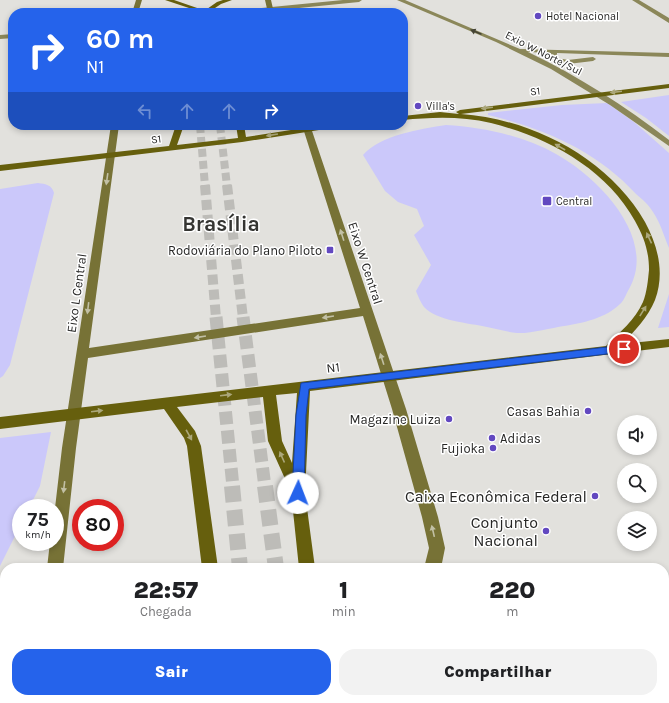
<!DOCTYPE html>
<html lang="pt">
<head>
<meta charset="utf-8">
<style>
  body { margin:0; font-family:Karla,sans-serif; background:#f2f2f2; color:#202124; height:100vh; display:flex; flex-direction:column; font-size:15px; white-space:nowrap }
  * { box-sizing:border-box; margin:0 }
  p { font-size:13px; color:#757577 }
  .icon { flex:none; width:22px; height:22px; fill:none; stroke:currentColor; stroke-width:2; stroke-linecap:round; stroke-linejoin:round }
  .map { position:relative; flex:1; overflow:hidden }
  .panel { position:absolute; left:0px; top:563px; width:669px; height:140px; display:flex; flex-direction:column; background:#fff; border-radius:16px 16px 0 0; box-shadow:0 2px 6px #0003 }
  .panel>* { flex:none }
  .hud { position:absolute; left:8px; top:8px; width:400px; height:122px; border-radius:16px; box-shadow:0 2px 6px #0003; background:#2563eb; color:#fff; overflow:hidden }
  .tools { position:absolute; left:617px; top:415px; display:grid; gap:8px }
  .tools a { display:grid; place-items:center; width:40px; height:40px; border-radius:50%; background:#fff; box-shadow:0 2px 6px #0003; font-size:20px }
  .speed { position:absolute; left:12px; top:499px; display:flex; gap:8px; font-size:20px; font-weight:700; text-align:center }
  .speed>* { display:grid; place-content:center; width:52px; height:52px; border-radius:50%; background:#fff; box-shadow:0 2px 6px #0003; line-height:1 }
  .speed small { font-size:10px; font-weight:400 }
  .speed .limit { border:6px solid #d22; background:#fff; color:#111 }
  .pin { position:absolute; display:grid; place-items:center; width:34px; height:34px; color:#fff; margin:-17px; border:2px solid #fff; border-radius:50%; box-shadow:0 1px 4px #0007 }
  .me { position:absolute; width:44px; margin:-22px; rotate:2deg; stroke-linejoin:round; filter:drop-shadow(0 0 3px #0008) }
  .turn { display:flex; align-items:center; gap:14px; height:84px; padding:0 12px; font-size:18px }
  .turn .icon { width:52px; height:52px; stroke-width:2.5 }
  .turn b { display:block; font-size:28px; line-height:34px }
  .lanes { display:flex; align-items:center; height:38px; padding:0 12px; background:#0003; justify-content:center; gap:20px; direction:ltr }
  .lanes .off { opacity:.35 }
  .eta { display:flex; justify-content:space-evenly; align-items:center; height:68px; text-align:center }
  .eta b { font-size:24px; font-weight:800; line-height:28px }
  .button { display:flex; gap:8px; margin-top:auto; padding:8px 12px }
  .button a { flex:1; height:46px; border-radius:16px; background:#2563eb; color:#fff; font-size:16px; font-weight:800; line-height:46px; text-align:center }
  .button a+a { background:#f2f2f2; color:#202124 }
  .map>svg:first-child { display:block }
  .green { fill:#cbc8fa }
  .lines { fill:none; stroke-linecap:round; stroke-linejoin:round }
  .highway-tunnel-far3 { stroke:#bdbcb8; stroke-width:8; stroke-dasharray:8 4; stroke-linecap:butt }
  .highway-tunnel-far2 { stroke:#bdbcb8; stroke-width:10; stroke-dasharray:10 5; stroke-linecap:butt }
  .highway-tunnel-far1 { stroke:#bdbcb8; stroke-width:13; stroke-dasharray:13 6; stroke-linecap:butt }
  .highway-tunnel { stroke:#bdbcb8; stroke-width:16; stroke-dasharray:16 8; stroke-linecap:butt }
  .secondary { fill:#8b8759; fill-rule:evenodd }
  .primary { fill:#777236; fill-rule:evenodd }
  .highway { fill:#665f0d; fill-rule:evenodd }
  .oneway { fill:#454435 }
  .oneway2 { fill:#aba77a }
  .oneway3 { fill:#c2c0a5 }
  .route { fill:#2563eb; stroke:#184099 }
  .poi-dot { fill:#6248c0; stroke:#fff; stroke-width:1.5 }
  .labels { text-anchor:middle; stroke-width:3; stroke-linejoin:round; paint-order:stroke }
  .far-poi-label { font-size:11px; fill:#272726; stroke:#fff; text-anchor:start }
  .far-street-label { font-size:11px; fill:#272726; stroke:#fff }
  .poi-label { font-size:13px; fill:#272726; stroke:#fff; text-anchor:end }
  .street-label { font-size:13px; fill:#272726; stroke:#fff }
  .near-poi-label { font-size:16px; fill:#272726; stroke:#fff; text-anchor:end }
  .town-label { font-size:21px; font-weight:bold; fill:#353532; stroke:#fff }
</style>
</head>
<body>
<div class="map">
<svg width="669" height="703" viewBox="0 0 669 703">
  <rect width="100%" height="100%" fill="#e2e1dd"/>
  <path class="green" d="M669,95V136L646,118L621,102Z
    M607,103L634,122L669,153V248C664,236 660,222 653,212C649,205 642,199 636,194C597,151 543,128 488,115V113L562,105Z
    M446,125C483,127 524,136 556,154C598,177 658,238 629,289C626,294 624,301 620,304C606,318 583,323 564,326C551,328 529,334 517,333C507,332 497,329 487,327C469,323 437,321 424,307C421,303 418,296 416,291L431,265L414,235L424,226L417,209L398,202L385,191L363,155C380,135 421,129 446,125Z
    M38,183C46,184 52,185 54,193L10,365L3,376L0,378V189Z
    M669,294V327L658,328Z
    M51,432L40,486L29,508H21V524L0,566V438Z
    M126,698H511L512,703H116Z"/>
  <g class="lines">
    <path class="highway-tunnel-far3" d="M200,125L205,186
      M220,125L227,186"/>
    <path class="highway-tunnel-far2" d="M205,185L216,318
      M227,185L243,318"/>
    <path class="highway-tunnel-far1" d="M216,317L233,487
      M243,317L265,487"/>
    <path class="highway-tunnel" d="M232,486L240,568
      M265,486L276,568
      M225,698V703
      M252,698V703
      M294,698V703
      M322,698V703"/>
    <path class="secondary" d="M343,0H362L359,2L248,13H228L231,11Z
      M397,0H405L520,49L669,53V57L557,53V58L568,60L593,57L596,59L593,61L568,64L552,60L551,53L528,52C578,76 625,106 669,140V146L610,105L551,69L496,42Z
      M632,0H639L669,18V23Z
      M13,34V38L0,39V35Z"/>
    <path class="primary" d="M136,0H142L138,13H132Z
      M265,0H271L274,13H268Z
      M111,125H119L89,348L360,308L302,125H310L406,409L438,517L445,548L441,568H424L429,548L422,517L392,409L363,316L88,358L76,448L63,568H47L50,542H55V508L62,448Z
      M30,698H48L47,703H29Z
      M77,698H96L94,703H75Z"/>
    <path class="highway" d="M165,0H174L200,9L195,10Z
      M223,0H232L221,4L212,10L207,9L217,2Z
      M669,84V88L461,114C533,119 609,159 645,222C658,246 665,273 655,300C648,317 635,331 622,344L669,339V347L310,391L305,493L315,568H299L291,492L268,441L263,397L177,407L195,431L201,446L218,568H202L187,446L184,438L164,409L0,429V417L606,346C619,333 635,320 643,302C647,292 648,280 649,270C649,251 644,237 635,221C606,168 547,137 491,123C462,116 432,117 403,120V116L440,112L459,114L456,112L460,110ZM297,393L292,463L282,441L276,395Z
      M176,125H184L177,145L238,138L236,125H244L246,137L323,125H342L338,127L242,142L0,171V165L169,146Z"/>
  </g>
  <defs><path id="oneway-solid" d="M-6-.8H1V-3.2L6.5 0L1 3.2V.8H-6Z"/></defs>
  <use class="oneway" href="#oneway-solid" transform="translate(476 32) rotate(-157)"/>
  <g class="oneway2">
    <use href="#oneway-solid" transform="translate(616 92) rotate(173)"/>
    <use href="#oneway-solid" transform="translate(487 108) rotate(173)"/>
    <use href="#oneway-solid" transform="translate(272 135) rotate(171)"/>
    <use href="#oneway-solid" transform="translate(560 147) rotate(-150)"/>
    <use href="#oneway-solid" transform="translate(649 238) rotate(-115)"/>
    <use href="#oneway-solid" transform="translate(643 311) rotate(-58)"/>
    <use href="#oneway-solid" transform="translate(226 395) rotate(-7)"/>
    <use href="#oneway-solid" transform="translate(97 411) rotate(-7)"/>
    <use href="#oneway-solid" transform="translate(189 435) rotate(61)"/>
    <use href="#oneway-solid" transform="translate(282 457) rotate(-114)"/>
  </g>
  <g class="oneway3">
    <use href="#oneway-solid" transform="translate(107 179) rotate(98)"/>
    <use href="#oneway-solid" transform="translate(342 235) rotate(-108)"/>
    <use href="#oneway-solid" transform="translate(88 308) rotate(97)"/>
    <use href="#oneway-solid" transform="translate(328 317) rotate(171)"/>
    <use href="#oneway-solid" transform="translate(200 337) rotate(171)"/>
    <use href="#oneway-solid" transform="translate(382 359) rotate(-108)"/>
    <use href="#oneway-solid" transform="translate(64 487) rotate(97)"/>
    <use href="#oneway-solid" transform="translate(433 531) rotate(-103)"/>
  </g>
  <path class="route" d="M624,345L628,349L624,352L309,389L306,415L304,493L302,497L298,498L294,497L292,493L296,415L301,383Z"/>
  <g class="poi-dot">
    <circle cx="538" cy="16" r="4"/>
    <circle cx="418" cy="106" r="4"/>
    <rect x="542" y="196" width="10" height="10" rx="2"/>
    <rect x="326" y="246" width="8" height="8" rx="2"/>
    <circle cx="588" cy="411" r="4"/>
    <circle cx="449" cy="419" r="4"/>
    <circle cx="492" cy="438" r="4"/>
    <circle cx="493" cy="448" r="4"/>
    <circle cx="595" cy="496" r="4"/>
    <circle cx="546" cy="531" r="4"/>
  </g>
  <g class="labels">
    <g class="far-poi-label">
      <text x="546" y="20">Hotel Nacional</text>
      <text x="426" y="110">Villa's</text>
      <text x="556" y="205">Central</text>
    </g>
    <g class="far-street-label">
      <text transform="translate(544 53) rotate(27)" y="4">Exio W Norte/Sul</text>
      <text transform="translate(535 91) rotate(-7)" y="4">S1</text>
      <text transform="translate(156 139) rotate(-7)" y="4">S1</text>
    </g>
    <g class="poi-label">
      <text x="322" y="255">Rodoviária do Plano Piloto</text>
      <text x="580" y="416">Casas Bahia</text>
      <text x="441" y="424">Magazine Luiza</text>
      <text x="500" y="443" text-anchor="start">Adidas</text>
      <text x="485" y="453">Fujioka</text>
    </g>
    <g class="street-label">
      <text transform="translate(366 263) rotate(72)" y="5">Eixo W Central</text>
      <text transform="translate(76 293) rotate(-82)" y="5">Eixo L Central</text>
      <text transform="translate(333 367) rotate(-7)" y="5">N1</text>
    </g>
    <g class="near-poi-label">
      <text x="587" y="502">Caixa Econômica Federal</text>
      <text x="538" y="528">Conjunto<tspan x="538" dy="18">Nacional</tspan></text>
    </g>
    <g class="town-label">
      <text x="221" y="231">Brasília</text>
    </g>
  </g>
</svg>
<div class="tools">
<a><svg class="icon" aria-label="sound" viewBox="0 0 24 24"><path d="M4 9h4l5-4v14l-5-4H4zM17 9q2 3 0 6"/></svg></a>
<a><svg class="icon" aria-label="search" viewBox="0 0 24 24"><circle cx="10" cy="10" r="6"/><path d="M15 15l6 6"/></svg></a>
<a><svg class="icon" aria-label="layers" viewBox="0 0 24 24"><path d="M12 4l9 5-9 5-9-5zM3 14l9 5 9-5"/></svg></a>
</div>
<div class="speed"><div>75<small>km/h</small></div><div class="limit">80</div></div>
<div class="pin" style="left:624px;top:349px;background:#d93025"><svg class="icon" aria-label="arrive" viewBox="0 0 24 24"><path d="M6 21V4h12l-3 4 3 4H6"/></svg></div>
<svg class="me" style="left:298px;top:493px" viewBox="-20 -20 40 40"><circle r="19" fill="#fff"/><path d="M0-13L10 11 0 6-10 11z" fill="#2563eb"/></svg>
<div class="hud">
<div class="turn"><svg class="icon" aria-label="right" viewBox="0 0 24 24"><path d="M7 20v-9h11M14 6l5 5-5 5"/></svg><div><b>60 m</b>N1</div></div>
<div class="lanes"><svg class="icon off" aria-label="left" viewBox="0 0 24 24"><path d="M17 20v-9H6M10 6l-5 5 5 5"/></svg><svg class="icon off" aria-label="ahead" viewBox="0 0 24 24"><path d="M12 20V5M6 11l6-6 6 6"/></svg><svg class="icon off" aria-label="ahead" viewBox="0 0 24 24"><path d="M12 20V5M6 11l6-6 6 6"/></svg><svg class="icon" aria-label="right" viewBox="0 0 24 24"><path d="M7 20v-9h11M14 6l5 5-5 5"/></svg></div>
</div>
<section class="panel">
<div class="eta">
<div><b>22:57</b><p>Chegada</p></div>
<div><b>1</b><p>min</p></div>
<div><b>220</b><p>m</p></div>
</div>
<div class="button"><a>Sair</a><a>Compartilhar</a></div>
</section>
</div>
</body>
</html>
